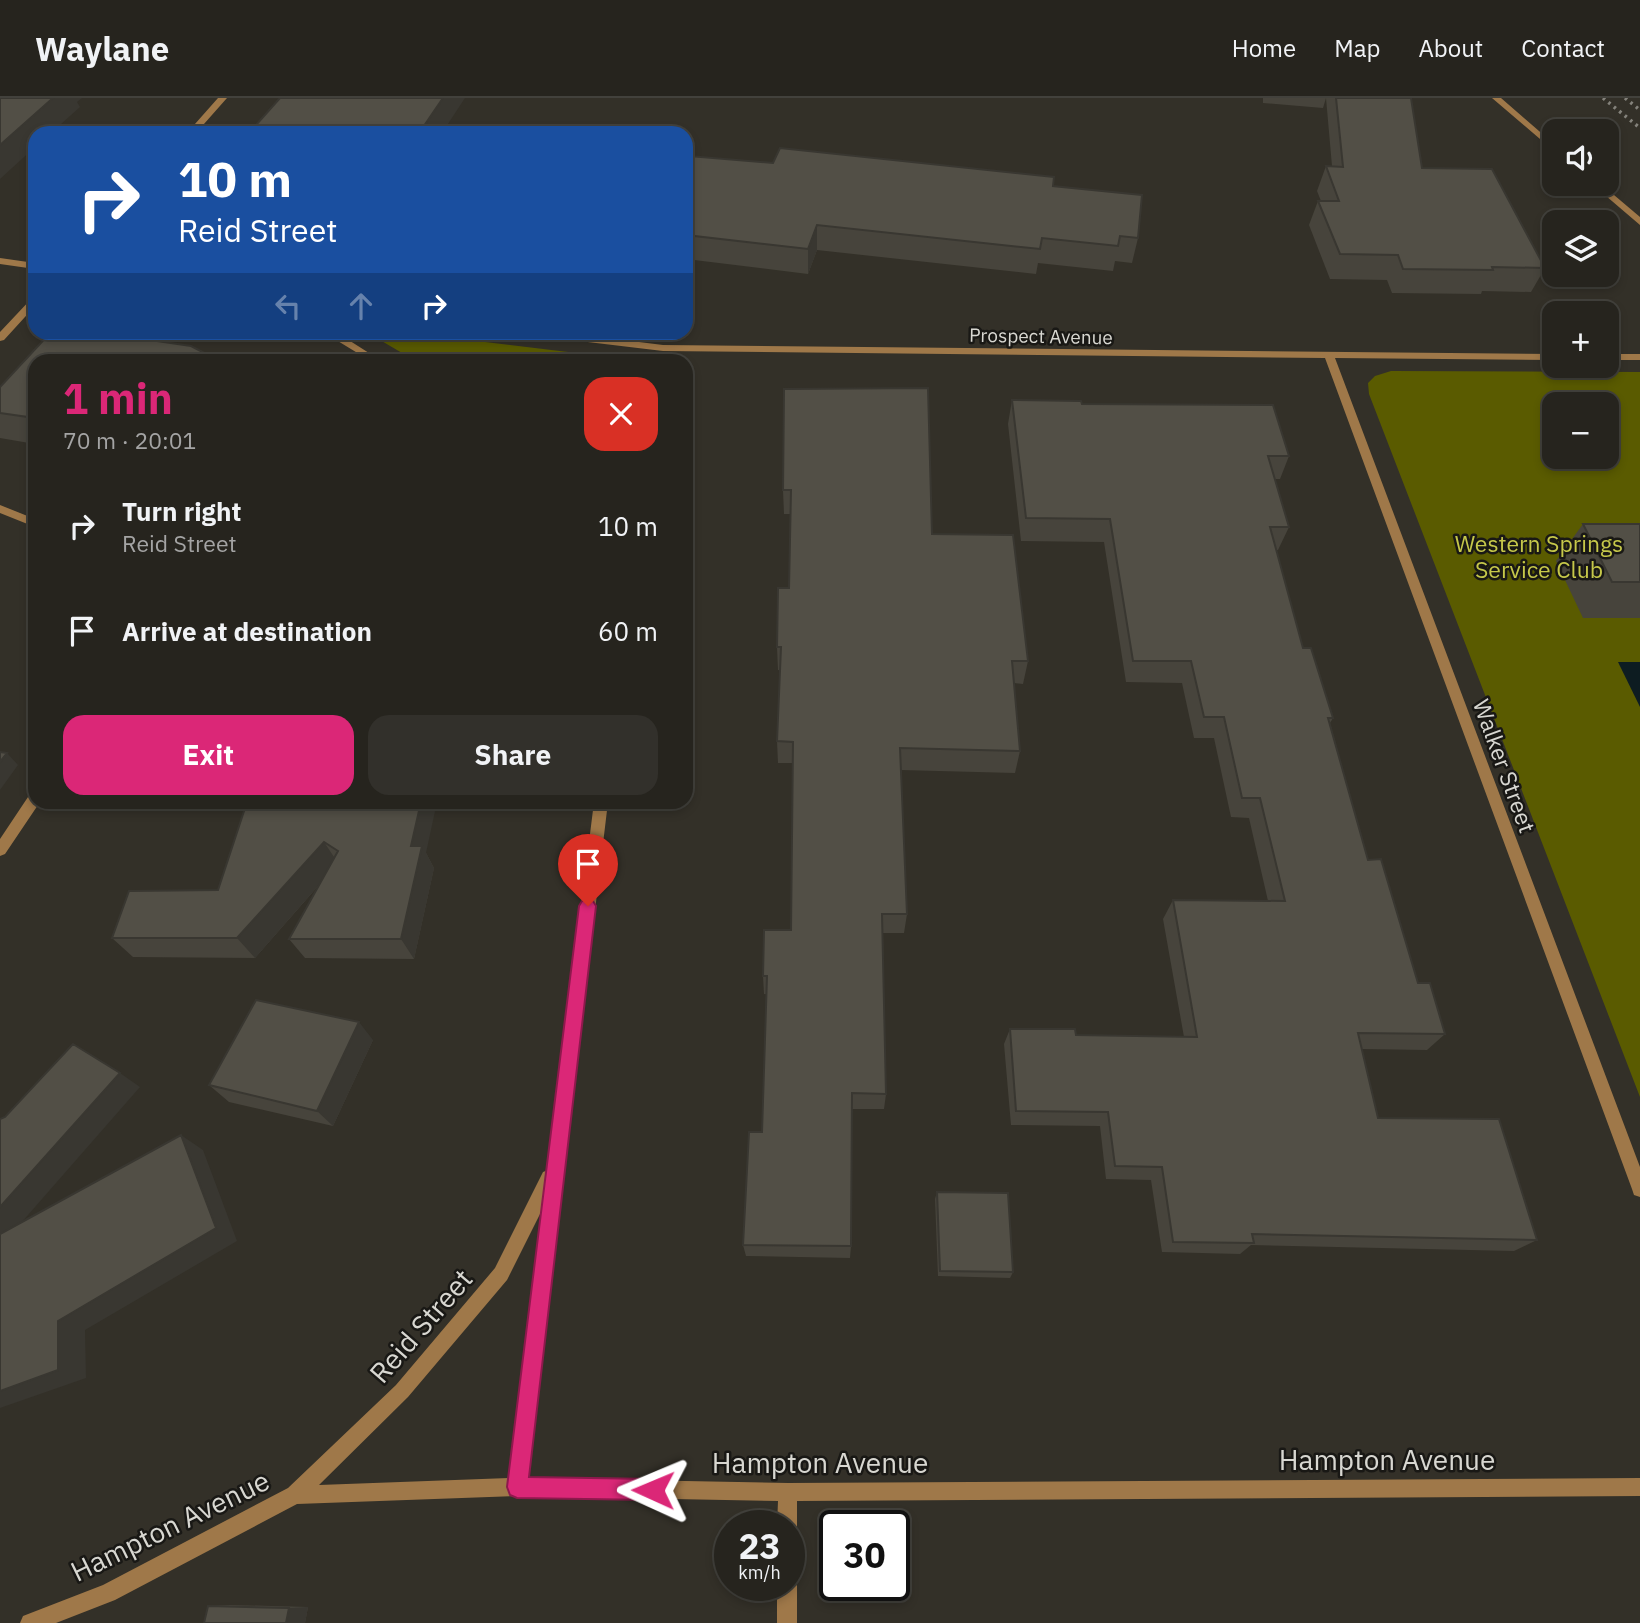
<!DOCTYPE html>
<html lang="en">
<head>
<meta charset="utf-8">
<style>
  body { margin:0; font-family:"IBM Plex Sans",sans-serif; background:#32302b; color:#f1f3f6; height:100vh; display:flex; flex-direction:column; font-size:26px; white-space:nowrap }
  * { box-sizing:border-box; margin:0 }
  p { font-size:23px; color:#a4a4a4 }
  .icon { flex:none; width:38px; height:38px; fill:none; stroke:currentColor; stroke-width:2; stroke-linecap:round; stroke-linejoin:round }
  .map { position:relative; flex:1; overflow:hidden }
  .drawer { position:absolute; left:28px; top:256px; width:665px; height:455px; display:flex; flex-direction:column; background:#26241e; border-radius:21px; box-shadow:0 4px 10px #0003,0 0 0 2px #42413c }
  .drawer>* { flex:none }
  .hud { position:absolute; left:28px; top:28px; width:665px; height:214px; border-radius:21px; box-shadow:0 4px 10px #0003,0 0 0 2px #42413c; background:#1a4fa0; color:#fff; overflow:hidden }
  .controls { position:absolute; left:1542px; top:21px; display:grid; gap:14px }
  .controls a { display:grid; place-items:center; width:77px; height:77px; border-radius:14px; background:#26241e; box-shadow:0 4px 10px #0003,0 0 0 2px #42413c; font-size:35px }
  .speed { position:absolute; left:714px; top:1412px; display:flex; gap:14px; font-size:35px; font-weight:700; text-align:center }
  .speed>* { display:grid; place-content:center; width:91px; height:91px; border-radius:50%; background:#26241e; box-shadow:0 4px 10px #0003,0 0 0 2px #42413c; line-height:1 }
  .speed small { font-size:18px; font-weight:400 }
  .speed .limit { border:4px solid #111; border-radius:10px; background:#fff; color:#111 }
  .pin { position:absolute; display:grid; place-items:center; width:60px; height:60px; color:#fff; margin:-72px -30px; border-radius:50% 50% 50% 0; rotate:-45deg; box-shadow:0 0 7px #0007 }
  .pin .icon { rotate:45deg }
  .me { position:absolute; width:77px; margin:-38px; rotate:271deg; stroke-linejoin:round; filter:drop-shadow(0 0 5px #0008) }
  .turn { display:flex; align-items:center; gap:24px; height:147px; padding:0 35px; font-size:32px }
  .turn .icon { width:91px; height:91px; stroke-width:2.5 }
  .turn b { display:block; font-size:49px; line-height:60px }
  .lanes { display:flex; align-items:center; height:66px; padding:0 35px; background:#0003; justify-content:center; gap:35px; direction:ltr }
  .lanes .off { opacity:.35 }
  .round { display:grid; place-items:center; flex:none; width:74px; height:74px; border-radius:21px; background:#32302b }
  .overview { display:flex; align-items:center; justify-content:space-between; height:119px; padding:0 35px }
  h1 { font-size:42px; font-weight:700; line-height:52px; color:#db2777 }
  .cta { display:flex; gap:14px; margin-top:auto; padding:14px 35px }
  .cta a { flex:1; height:80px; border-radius:21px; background:#db2777; color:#fff; font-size:28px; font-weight:700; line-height:80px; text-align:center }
  .cta a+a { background:#32302b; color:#f1f3f6 }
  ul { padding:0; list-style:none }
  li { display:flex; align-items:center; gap:21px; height:105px; padding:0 35px }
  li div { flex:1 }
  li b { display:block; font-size:26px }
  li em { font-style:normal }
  header { display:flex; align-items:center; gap:42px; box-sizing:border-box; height:98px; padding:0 35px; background:#26241e; border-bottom:2px solid #42413c }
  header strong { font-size:33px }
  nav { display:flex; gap:38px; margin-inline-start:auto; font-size:24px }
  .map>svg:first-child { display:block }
  .green { fill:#5a5b00; fill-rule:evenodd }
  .water { fill:#0d1c21 }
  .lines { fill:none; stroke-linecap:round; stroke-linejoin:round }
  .lane { fill:#9f7849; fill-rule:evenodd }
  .street { fill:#9f7849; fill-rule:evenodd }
  .rail { stroke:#84827b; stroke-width:3.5; stroke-dasharray:2.5 4.5; stroke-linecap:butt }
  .wall { fill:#47443c }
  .shaded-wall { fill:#393731 }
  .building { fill:#524f46; stroke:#393731; stroke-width:2 }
  .route { fill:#db2777; stroke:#8e194d; stroke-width:2 }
  .labels { text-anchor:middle; stroke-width:5; stroke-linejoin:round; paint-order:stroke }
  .far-street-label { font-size:19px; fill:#d8d7d1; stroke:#191815 }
  .park-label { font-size:23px; fill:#c6c84a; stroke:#191815 }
  .street-label { font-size:23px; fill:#d8d7d1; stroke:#191815 }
  .near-street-label { font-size:28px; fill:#d8d7d1; stroke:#191815 }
</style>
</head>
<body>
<header>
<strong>Waylane</strong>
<nav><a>Home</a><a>Map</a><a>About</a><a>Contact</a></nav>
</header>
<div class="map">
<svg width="1640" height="1525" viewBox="0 0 1640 1525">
  <rect width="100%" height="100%" fill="#333028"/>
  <path class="green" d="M368,235H411L593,257L609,262H414Z
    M1391,273L1640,274V999L1369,296L1368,285L1375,278ZM1554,306H1606V359H1554Z"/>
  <path class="water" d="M1618,564H1640V609Z"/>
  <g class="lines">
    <path class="lane" d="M0,407L35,421V429L0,415Z
      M35,694V704H40L5,756L0,758V741L30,696Z"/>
    <path class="street" d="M218,0H227L196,35H187Z
      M1492,0H1501L1554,46V53Z
      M1592,86H1601L1640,119V127Z
      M0,160L35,165V171L0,166Z
      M35,199V208L4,242L0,243V234L32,200Z
      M323,234H336L380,262H369Z
      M524,234H559L663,247L1554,256V262L1335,260L1640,1069V1099L1634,1097L1632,1091L1325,260L663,253L529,237Z
      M1606,256H1640V262H1606Z
      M594,704H608L527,1380L788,1385L1640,1380V1398L797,1403V1428L794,1435L789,1437V1428H777L778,1403L517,1398L297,1406L115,1502L56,1525H20L23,1518L103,1487L288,1390L396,1287L495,1170L543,1074L548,1072ZM543,1110L509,1380L319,1387L408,1299L507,1182Z
      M789,1479L794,1481L797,1488V1525H777V1488H789Z"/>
    <path class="rail" d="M1603,0L1640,30
      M1625,0L1640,12"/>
  </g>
  <path class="wall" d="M1263,0H1326L1323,10L1263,5Z
    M1326,0H1411L1422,70L1545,170L1531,194L1482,193L1481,196L1392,195L1387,182L1330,181L1309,127L1318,103H1321L1317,93L1326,68H1332Z
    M686,65H773L1053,88L1138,140L1132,165L1115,163L1113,173L1038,165L1036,176L817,152L808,176L686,161Z
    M35,262V346L0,340V289Z
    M784,291L932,436L1028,563L1023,586L1014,585L1020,653L1015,675L901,672L907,816L904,835H883L886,996L884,1011H852L851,1148L850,1160L746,1158L743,1147L762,1034L766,896H764L763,878L791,832L793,665H778L777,643L780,572H778L777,549L789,490L790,416H784L783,392Z
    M1012,302L1082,306L1289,358L1280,381H1275L1289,429L1278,452H1276L1303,550L1333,620L1330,625L1368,762L1418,885L1445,936L1427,952L1361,951L1378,1020L1537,1142L1514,1153L1251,1147L1240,1156L1162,1154L1151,1082L1106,1081L1100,1028L1011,1027L1004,946L1010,931L1076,937L1184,939L1163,821L1173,802L1268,803L1249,720L1231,719L1214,640H1194L1182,585L1126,584L1104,444L1021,443L1008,326Z
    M1583,426H1640V520H1583L1556,463Z
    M247,704L426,755L434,770L414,861L305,860L289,841L319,787L255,860L133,859L112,840L218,792Z
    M373,942L333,1028L229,1004L209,987Z
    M937,1094L1013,1174L1010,1180L938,1178L935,1101Z
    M230,1507L308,1509L305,1525L208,1508Z"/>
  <path class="shaded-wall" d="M53,0H82L77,4L80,9L51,35H35V49L0,81V47Z
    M443,0H465L442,35L424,28Z
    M817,127V152L808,176V151Z
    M7,655L18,667L0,692V664Z
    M421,704H437L426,755L434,770L414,861L401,841L411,748Z
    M324,744L338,765L255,860L237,840Z
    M359,924L373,942L333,1028L317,1013Z
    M120,975L140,989L0,1149V1109Z
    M181,1037L203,1052L237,1143L85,1232L86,1280L0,1310V1293Z
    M308,1509L305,1525H286L289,1510Z"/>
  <path class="building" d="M0,0H53L0,47Z
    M280,0H443L424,28L510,35H249Z
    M1336,0H1411L1422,70L1492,71L1545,170L1492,169L1493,172L1403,171L1398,157L1340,156L1318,103H1339L1326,68L1343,69Z
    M780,50L1054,79L1053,88L1142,97L1138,140L1120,138L1118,148L1042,140L1040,151L817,127L808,151L686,137V65L689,58L773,65Z
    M51,234H96L191,248L218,262H35V320L0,315V289Z
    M928,290L932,436L1013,437L1028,563H1012L1020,653L900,650L907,816H882L886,996L852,995L851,1148L743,1147L749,1034H762L767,878H763L764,832H791L793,644L777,643L781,549H777L778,490H789L791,392H783L784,291Z
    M1012,302L1081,303L1082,306L1273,307L1289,358H1268L1289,429H1270L1303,550H1311L1333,620H1328L1368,762L1381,761L1418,885H1430L1445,936L1358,935L1378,1020L1499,1021L1537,1142L1252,1136L1254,1145L1173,1144L1162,1069L1115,1068L1108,1014L1016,1013L1010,931H1075L1076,937L1197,939L1173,802L1285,803L1260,700H1242L1224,619H1204L1191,563H1133L1110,421L1026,420Z
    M1583,426H1640V484H1612Z
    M0,654L7,655L0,664Z
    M247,704H421L411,748H422L401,841H289L338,753L324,744L237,840H112L129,793L218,792Z
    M256,902L359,924L317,1013L209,987Z
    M73,946L120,975L0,1109V1021L5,1019Z
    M181,1037L216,1130L58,1223V1272L0,1293V1136Z
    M937,1094L1008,1095L1013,1174L940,1173Z
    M208,1508L289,1510L286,1525H204Z"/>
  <path class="route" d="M588,801L593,803L596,808L529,1379L653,1381L660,1384L663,1392L660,1399L653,1402L517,1400L510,1397L507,1389L579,808L582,803Z"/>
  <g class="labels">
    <g class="far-street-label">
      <text transform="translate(1041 238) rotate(1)" y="7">Prospect Avenue</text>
    </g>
    <g class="park-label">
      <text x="1539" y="454">Western Springs<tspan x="1539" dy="26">Service Club</tspan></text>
    </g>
    <g class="street-label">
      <text transform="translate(1504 668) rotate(70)" y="8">Walker Street</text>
    </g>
    <g class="near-street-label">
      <text transform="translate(421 1228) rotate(-49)" y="10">Reid Street</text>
      <text x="1387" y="1372">Hampton Avenue</text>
      <text x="820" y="1375">Hampton Avenue</text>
      <text transform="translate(170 1428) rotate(-26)" y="10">Hampton Avenue</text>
    </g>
  </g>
</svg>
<div class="controls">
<a><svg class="icon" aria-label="sound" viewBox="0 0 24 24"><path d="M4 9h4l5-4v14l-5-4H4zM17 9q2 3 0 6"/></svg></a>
<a><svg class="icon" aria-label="layers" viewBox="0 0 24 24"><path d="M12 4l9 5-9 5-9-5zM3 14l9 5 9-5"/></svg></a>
<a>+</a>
<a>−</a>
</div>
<div class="speed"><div>23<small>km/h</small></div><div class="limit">30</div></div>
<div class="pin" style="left:588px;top:808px;background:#d93025"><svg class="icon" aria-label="arrive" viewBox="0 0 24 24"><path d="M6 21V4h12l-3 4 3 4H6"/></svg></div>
<svg class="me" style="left:653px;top:1392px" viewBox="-20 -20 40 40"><path d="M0-17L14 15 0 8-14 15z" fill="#db2777" stroke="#fff" stroke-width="4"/></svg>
<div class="hud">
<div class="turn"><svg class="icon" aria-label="right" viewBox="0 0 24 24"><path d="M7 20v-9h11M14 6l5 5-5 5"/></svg><div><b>10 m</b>Reid Street</div></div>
<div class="lanes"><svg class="icon off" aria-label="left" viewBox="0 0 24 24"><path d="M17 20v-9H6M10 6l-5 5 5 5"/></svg><svg class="icon off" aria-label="ahead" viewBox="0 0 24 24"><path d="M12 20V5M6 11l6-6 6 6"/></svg><svg class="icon" aria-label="right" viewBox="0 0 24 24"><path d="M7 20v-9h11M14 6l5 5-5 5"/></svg></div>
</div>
<section class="drawer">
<div class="overview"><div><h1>1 min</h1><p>70 m · 20:01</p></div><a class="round" style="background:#d93025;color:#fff"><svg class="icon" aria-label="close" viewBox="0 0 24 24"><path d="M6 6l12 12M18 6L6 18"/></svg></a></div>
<ul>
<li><svg class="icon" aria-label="right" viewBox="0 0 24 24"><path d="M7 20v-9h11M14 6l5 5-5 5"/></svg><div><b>Turn right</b><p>Reid Street</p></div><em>10 m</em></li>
<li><svg class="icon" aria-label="arrive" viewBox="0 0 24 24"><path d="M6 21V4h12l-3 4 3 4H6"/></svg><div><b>Arrive at destination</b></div><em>60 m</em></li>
</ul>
<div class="cta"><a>Exit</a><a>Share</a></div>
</section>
</div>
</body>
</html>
